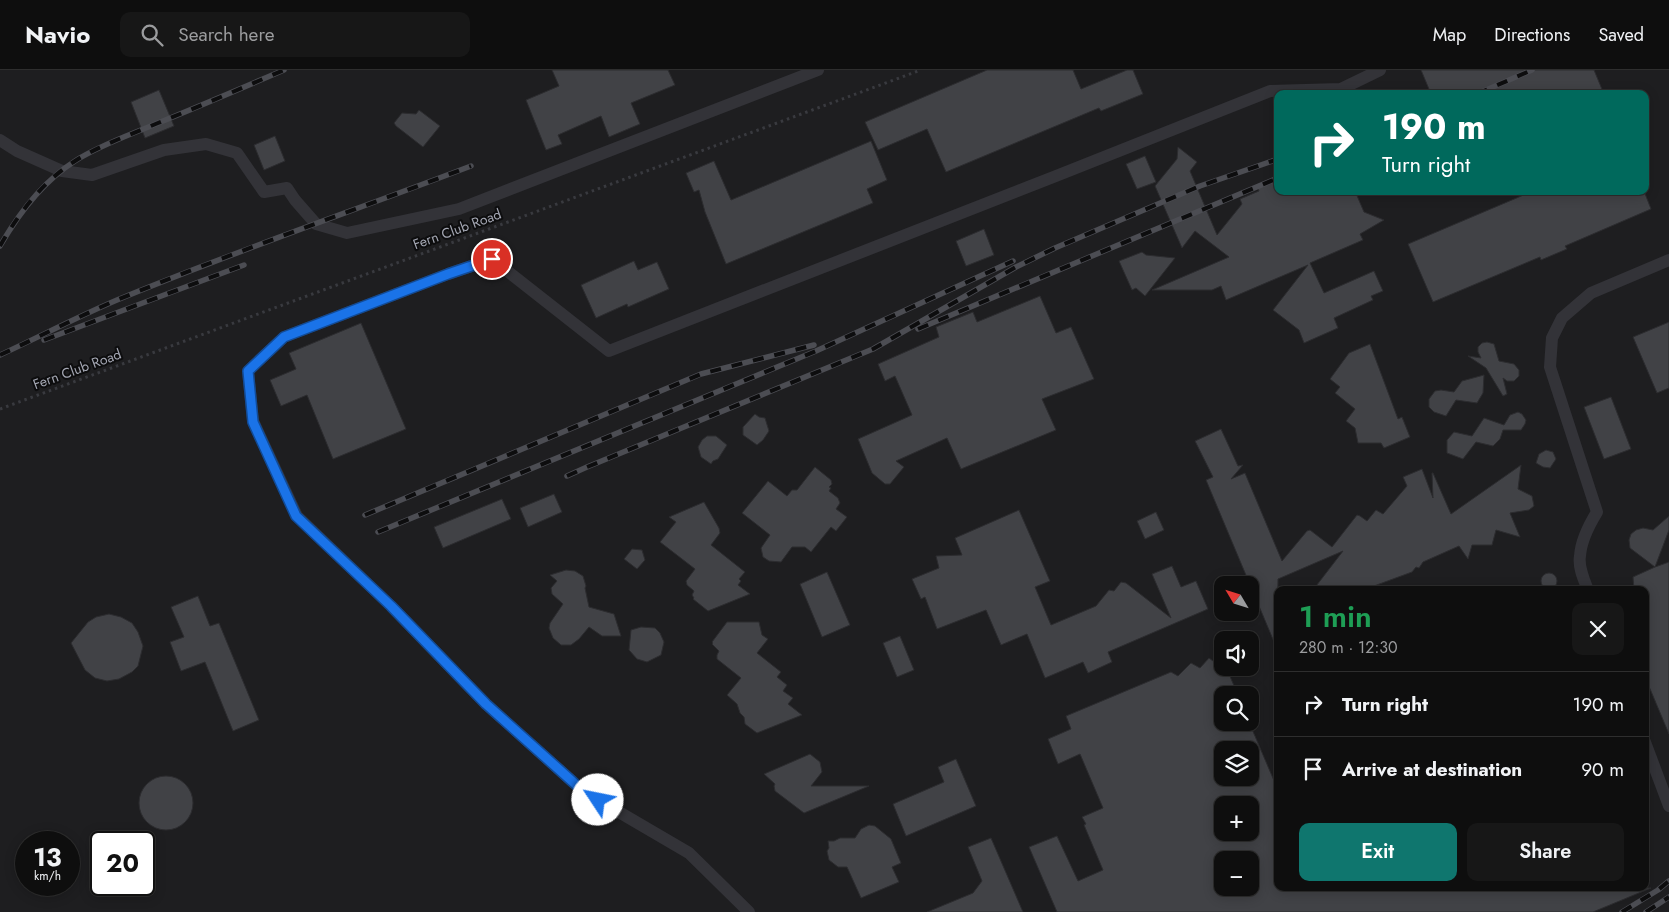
<!DOCTYPE html>
<html lang="en">
<head>
<meta charset="utf-8">
<style>
  body { margin:0; font-family:Jost,sans-serif; background:#171717; color:#f1f3f6; height:100vh; display:flex; flex-direction:column; font-size:19px; white-space:nowrap }
  * { box-sizing:border-box; margin:0 }
  p { font-size:16px; color:#9b9c9e }
  .icon { flex:none; width:28px; height:28px; fill:none; stroke:currentColor; stroke-width:2; stroke-linecap:round; stroke-linejoin:round }
  .map { position:relative; flex:1; overflow:hidden }
  .drawer { position:absolute; left:1274px; top:516px; width:375px; height:305px; display:flex; flex-direction:column; background:#0e0e0e; border-radius:10px; box-shadow:0 2px 12px #0003,0 0 0 1px #2e2e2e }
  .drawer>* { flex:none }
  .top-card { position:absolute; left:1274px; top:20px; width:375px; height:105px; border-radius:10px; box-shadow:0 2px 12px #0003,0 0 0 1px #2e2e2e; background:#00695c; color:#fff; overflow:hidden }
  .needle { width:32px; rotate:308deg }
  .controls { position:absolute; left:1214px; top:506px; display:grid; gap:10px }
  .controls a { display:grid; place-items:center; width:45px; height:45px; border-radius:10px; background:#0e0e0e; box-shadow:0 2px 12px #0003,0 0 0 1px #2e2e2e; font-size:25px }
  .speed { position:absolute; left:15px; top:761px; display:flex; gap:10px; font-size:25px; font-weight:700; text-align:center }
  .speed>* { display:grid; place-content:center; width:65px; height:65px; border-radius:50%; background:#0e0e0e; box-shadow:0 2px 12px #0003,0 0 0 1px #2e2e2e; line-height:1 }
  .speed small { font-size:12px; font-weight:400 }
  .speed .limit { border:2px solid #111; border-radius:8px; background:#fff; color:#111 }
  .pin { position:absolute; display:grid; place-items:center; width:42px; height:42px; color:#fff; margin:-21px; border:2px solid #fff; border-radius:50%; box-shadow:0 1px 5px #0007 }
  .me { position:absolute; width:55px; margin:-28px; rotate:304deg; stroke-linejoin:round; filter:drop-shadow(0 0 4px #0008) }
  .turn { display:flex; align-items:center; gap:18px; height:105px; padding:0 25px; font-size:22px }
  .turn .icon { width:65px; height:65px; stroke-width:2.5 }
  .turn b { display:block; font-size:35px; line-height:42px }
  .round { display:grid; place-items:center; flex:none; width:52px; height:52px; border-radius:10px; background:#171717 }
  .headline { display:flex; align-items:center; justify-content:space-between; height:85px; padding:0 25px }
  h1 { font-size:30px; font-weight:600; line-height:38px; color:#1e9e55 }
  .cta { display:flex; gap:10px; margin-top:auto; padding:10px 25px }
  .cta a { flex:1; height:58px; border-radius:10px; background:#0f766e; color:#fff; font-size:20px; font-weight:600; line-height:58px; text-align:center }
  .cta a+a { background:#171717; color:#f1f3f6 }
  ul { padding:0; list-style:none }
  li { display:flex; align-items:center; gap:15px; height:65px; padding:0 25px; border-top:1px solid #2e2e2e }
  li div { flex:1 }
  li b { display:block; font-size:19px }
  li em { font-style:normal }
  header { display:flex; align-items:center; gap:30px; box-sizing:border-box; height:70px; padding:0 25px; background:#0e0e0e; border-bottom:1px solid #2e2e2e }
  header strong { font-size:24px }
  nav { display:flex; gap:28px; margin-inline-start:auto; font-size:18px }
  .search { width:350px; height:45px; background:#171717; display:flex; align-items:center; gap:12px; box-sizing:border-box; padding:0 18px; border-radius:10px; color:#9b9c9e; font-size:19px }
  .map>svg:first-child { display:block }
  .built { fill:#1e1e20; fill-rule:evenodd }
  .building { fill:#414246; stroke:#2c2c2f; fill-rule:evenodd }
  .lines { fill:none; stroke-linecap:round; stroke-linejoin:round }
  .path { stroke:#393a3f; stroke-width:3; stroke-dasharray:2.5 4; stroke-linecap:butt }
  .lane { stroke:#333338; stroke-width:12 }
  .rail-casing { stroke:#4c4d53; stroke-width:5.5 }
  .rail { stroke:#0d0d0e; stroke-width:4; stroke-dasharray:11; stroke-linecap:butt }
  .route-casing { stroke:#114b97; stroke-width:12 }
  .route { stroke:#1a73e8; stroke-width:9 }
  .labels { text-anchor:middle; stroke-width:4; stroke-linejoin:round; paint-order:stroke }
  .street-label { font-size:14px; fill:#a4a7b3; stroke:#0d0d0e }
</style>
</head>
<body>
<header>
<strong>Navio</strong>
<div class="search"><svg class="icon" aria-label="search" viewBox="0 0 24 24"><circle cx="10" cy="10" r="6"/><path d="M15 15l6 6"/></svg>Search here</div>
<nav><a>Map</a><a>Directions</a><a>Saved</a></nav>
</header>
<div class="map">
<svg width="1669" height="842" viewBox="0 0 1669 842">
  <rect width="100%" height="100%" fill="#121213"/>
  <path class="built" d="M0,0H1669V842H0ZM1278,24H1645V121H1278ZM1222,515H1250V542H1222ZM1278,520H1645V818H1278ZM1222,570H1250V598H1222ZM1222,625H1250V652H1222ZM1222,680H1250V708H1222ZM1222,735H1250V762H1222ZM26,772H69V815H26ZM101,772H144V815H101ZM1222,790H1250V818H1222Z"/>
  <path class="building" d="M552,0H668L675,15L631,33L640,54L609,67L601,46L558,65L562,74L546,80L526,30L559,16Z
    M987,0H1073L1081,19L1127,0H1133L1143,24L1101,41L1099,38L946,102L927,59L878,80L865,52Z
    M1421,0H1594L1604,24H1431Z
    M159,20L174,56L145,68L131,32Z
    M419,40L440,56L423,77L396,56L394,53L402,43L416,44Z
    M275,66L285,91L264,100L254,75Z
    M871,71L887,110L867,119L873,133L726,194L705,142L699,120L694,122L686,103L714,91L731,130Z
    M1178,77L1197,92L1190,101L1217,165L1242,134L1240,129L1259,121L1258,118L1277,110L1278,121H1355L1364,142L1384,150L1360,164L1363,170L1310,193L1324,223L1374,201L1383,221L1371,226L1373,230L1334,248L1338,258L1304,273L1299,260L1273,240L1308,195L1226,230L1221,216L1212,220H1152L1229,187L1195,161L1182,178L1155,116L1177,89Z
    M1145,86L1156,112L1137,119L1126,94Z
    M1533,121H1644L1651,139L1565,176L1567,179L1541,190L1540,187L1433,232L1408,174Z
    M984,159L994,185L966,196L956,171Z
    M1142,182L1146,185L1175,188L1145,226L1136,218L1132,220L1119,191Z
    M634,191L638,200L657,192L669,219L628,237L627,234L596,248L581,215Z
    M1040,226L1056,263L1071,257L1094,309L1042,329L1056,360L961,399L947,368L896,391L904,397L890,414H885L872,403L858,369L912,345L895,306L885,311L878,294L939,267L936,257L973,242L977,252Z
    M1669,252V318L1657,323L1633,267Z
    M361,253L406,359L333,389L307,325L281,336L270,310L296,299L289,283Z
    M1487,272L1494,274L1499,291L1514,294L1519,300V306L1514,311H1507L1503,308L1507,324L1503,326L1486,298L1468,286L1481,288L1478,282V277L1482,273Z
    M1370,274L1398,349L1402,347L1410,367L1384,378L1381,373H1358L1355,358L1346,351L1355,339L1335,323L1340,317L1330,309L1349,283Z
    M1484,305L1483,323L1477,333L1456,330L1446,346L1434,342L1429,337V329L1435,321L1441,320L1454,322L1462,311Z
    M1611,327L1631,379L1604,389L1584,337Z
    M1518,342L1522,344L1526,350L1525,354L1521,360H1503L1500,369L1493,376L1476,372L1463,389L1447,383V370L1454,362L1472,366L1484,348L1504,355L1510,345Z
    M755,344L759,347L765,348L769,361L763,370L757,375L743,365V357Z
    M1221,359L1238,396L1243,395L1231,409L1245,403L1282,491L1307,461L1310,460L1332,477L1357,445L1360,446L1367,451L1376,440L1383,444L1407,416L1403,407L1422,399L1433,428L1432,403H1433L1451,444L1521,395L1518,419L1532,426L1534,436L1529,440L1510,443L1520,467L1496,460L1492,475H1472L1468,489L1459,476L1423,492L1419,498L1416,497L1412,502L1374,516L1375,520H1313L1343,481L1278,509L1277,579L1206,410L1213,407L1195,371Z
    M707,366H716L727,375L718,389L713,391L711,394L701,387L698,377L702,370Z
    M1546,380L1553,382L1556,389L1550,398L1543,397L1536,393L1539,384Z
    M815,397L831,410L832,414L829,417L831,418L829,421L838,428L840,433L836,439L847,447L836,461L831,457L811,482L805,477H792L781,492L769,491L763,487L761,478L770,465L742,443L768,411L787,426L792,420H797Z
    M554,424L562,442L528,457L520,438Z
    M502,429L511,449L443,478L434,457Z
    M704,432L719,458L720,463L711,475L745,502L739,509L741,511L738,515L750,524L708,541L693,529L694,528L692,525L694,521L687,515L686,511L695,499L660,472L676,452L669,447Z
    M1019,440L1050,511L1035,517L1051,555L1096,536L1109,520L1114,521L1121,512L1126,513L1171,548L1152,504L1172,496L1181,517L1196,511L1208,539L1108,582L1112,592L1088,603L1083,592L1045,608L1027,564L1001,575L986,540L937,559L925,527L921,529L912,509L939,498L936,486L962,485L955,468Z
    M1156,442L1164,460L1145,469L1137,451Z
    M1669,446V460L1655,497L1669,492V664L1645,607V520H1634L1633,507L1655,497L1630,478L1629,470L1631,464L1636,460L1643,458L1653,460Z
    M632,479L642,480L645,490L637,499L624,489Z
    M566,500L575,501L583,506L586,516L585,518L589,537L614,544L621,566H602L589,557L579,569L571,575H561L553,568L549,558L550,553L563,534L552,524L551,518L557,511L550,505Z
    M827,502L850,555L822,567L800,514Z
    M1541 511a8 8 0 1 1 16 0a8 8 0 1 1-16 0Z
    M198,526L210,556L219,553L259,650L233,661L205,592L181,601L170,572L184,567L171,537Z
    M109,544L121,547L132,553L138,562L143,576L138,596L132,602L119,609L107,611L95,608L85,600L71,573L88,552L96,547Z
    M727,552H759L762,565L768,569L757,583L781,602L777,607L787,615L783,621L793,628L788,634L802,645L757,663L745,654L744,647L740,643L737,634L727,625L741,608L717,589V585L719,581L712,574L713,573L712,572Z
    M641,557L655,558L660,563L664,572L661,585L647,592L637,589L629,580L631,560Z
    M900,566L914,600L897,607L883,573Z
    M1209,588L1221,597L1223,606L1229,604L1238,625H1222V652H1249L1278,720V818H1651L1593,842H1057L1029,777L1057,766L1078,811L1103,800L1084,755L1086,754L1082,747L1103,738L1080,684L1058,694L1048,669L1071,659L1066,646L1171,602L1178,606L1191,593L1200,598ZM1222,680H1250V708H1222ZM1222,735H1250V762H1222ZM1222,790H1250V818H1222Z
    M810,684L820,692L822,702L811,716H869L804,743L775,721L774,716L775,714L764,704Z
    M956,689L976,736L906,766L893,734L944,712L938,697Z
    M139 733a27 27 0 1 1 54 0a27 27 0 1 1-54 0Z
    M869,755L875,756L891,769L901,793L892,797L899,812L861,828L847,797H838L829,790L827,781L829,778L828,771H834L840,768H855L861,759Z
    M991,768L1023,842H927L973,823L982,811L968,777Z"/>
  <g class="lines">
    <path class="path" d="M0,339L921,0"/>
    <path class="lane" d="M0,70L17,81L62,101L92,105L164,80L206,74L237,83L264,122L287,118L295,130L316,154L347,163L459,139L818,0
      M1588,520C1584,510 1578,497 1580,486C1581,470 1589,455 1597,442L1550,297L1552,268L1562,248L1591,223L1669,190
      M1645,672L1669,736
      M749,842L689,783L583,721L486,634L391,536L297,446L253,351L248,301L284,267L448,204L492,189L609,281L1056,106L1270,21L1341,19L1380,0"/>
    <g class="rail-casing">
      <path id="rail" d="M1477,24L1532,0
        M0,176C19,143 42,112 75,91C100,75 130,65 158,53C200,36 242,18 284,0
        M918,259L1278,108
        M44,270L244,195
        M0,285C39,267 77,247 117,230C233,182 353,141 471,96
        M567,406L587,397L873,279L1016,197L1055,178L1200,116L1278,89
        M365,445L701,304L814,275
        M378,462L816,281L1013,191
        M1622,842L1658,820L1669,811
        M1646,842L1669,827"/>
    </g>
    <use href="#rail" class="rail"/>
  </g>
  <g class="lines">
    <g class="route-casing">
      <path id="route" d="M492,189L448,204L284,267L248,301L253,352L296,446L391,536L486,634L583,721L598,730"/>
    </g>
    <use href="#route" class="route"/>
  </g>
  <g class="labels">
    <g class="street-label">
      <text transform="translate(457 159) rotate(-20)" y="5">Fern Club Road</text>
      <text transform="translate(77 299) rotate(-20)" y="5">Fern Club Road</text>
    </g>
  </g>
</svg>
<div class="controls">
<a><svg class="needle" viewBox="-14 -14 28 28"><path d="M0-13l5 13h-10z" fill="#e53935"/><path d="M0 13l5-13h-10z" fill="#9b9c9e"/></svg></a>
<a><svg class="icon" aria-label="sound" viewBox="0 0 24 24"><path d="M4 9h4l5-4v14l-5-4H4zM17 9q2 3 0 6"/></svg></a>
<a><svg class="icon" aria-label="search" viewBox="0 0 24 24"><circle cx="10" cy="10" r="6"/><path d="M15 15l6 6"/></svg></a>
<a><svg class="icon" aria-label="layers" viewBox="0 0 24 24"><path d="M12 4l9 5-9 5-9-5zM3 14l9 5 9-5"/></svg></a>
<a>+</a>
<a>−</a>
</div>
<div class="speed"><div>13<small>km/h</small></div><div class="limit">20</div></div>
<div class="pin" style="left:492px;top:189px;background:#d93025"><svg class="icon" aria-label="arrive" viewBox="0 0 24 24"><path d="M6 21V4h12l-3 4 3 4H6"/></svg></div>
<svg class="me" style="left:598px;top:730px" viewBox="-20 -20 40 40"><circle r="19" fill="#fff"/><path d="M0-13L10 11 0 6-10 11z" fill="#1a73e8"/></svg>
<div class="top-card">
<div class="turn"><svg class="icon" aria-label="right" viewBox="0 0 24 24"><path d="M7 20v-9h11M14 6l5 5-5 5"/></svg><div><b>190 m</b>Turn right</div></div>
</div>
<section class="drawer">
<div class="headline"><div><h1>1 min</h1><p>280 m · 12:30</p></div><a class="round"><svg class="icon" aria-label="close" viewBox="0 0 24 24"><path d="M6 6l12 12M18 6L6 18"/></svg></a></div>
<ul>
<li><svg class="icon" aria-label="right" viewBox="0 0 24 24"><path d="M7 20v-9h11M14 6l5 5-5 5"/></svg><div><b>Turn right</b></div><em>190 m</em></li>
<li><svg class="icon" aria-label="arrive" viewBox="0 0 24 24"><path d="M6 21V4h12l-3 4 3 4H6"/></svg><div><b>Arrive at destination</b></div><em>90 m</em></li>
</ul>
<div class="cta"><a>Exit</a><a>Share</a></div>
</section>
</div>
</body>
</html>
